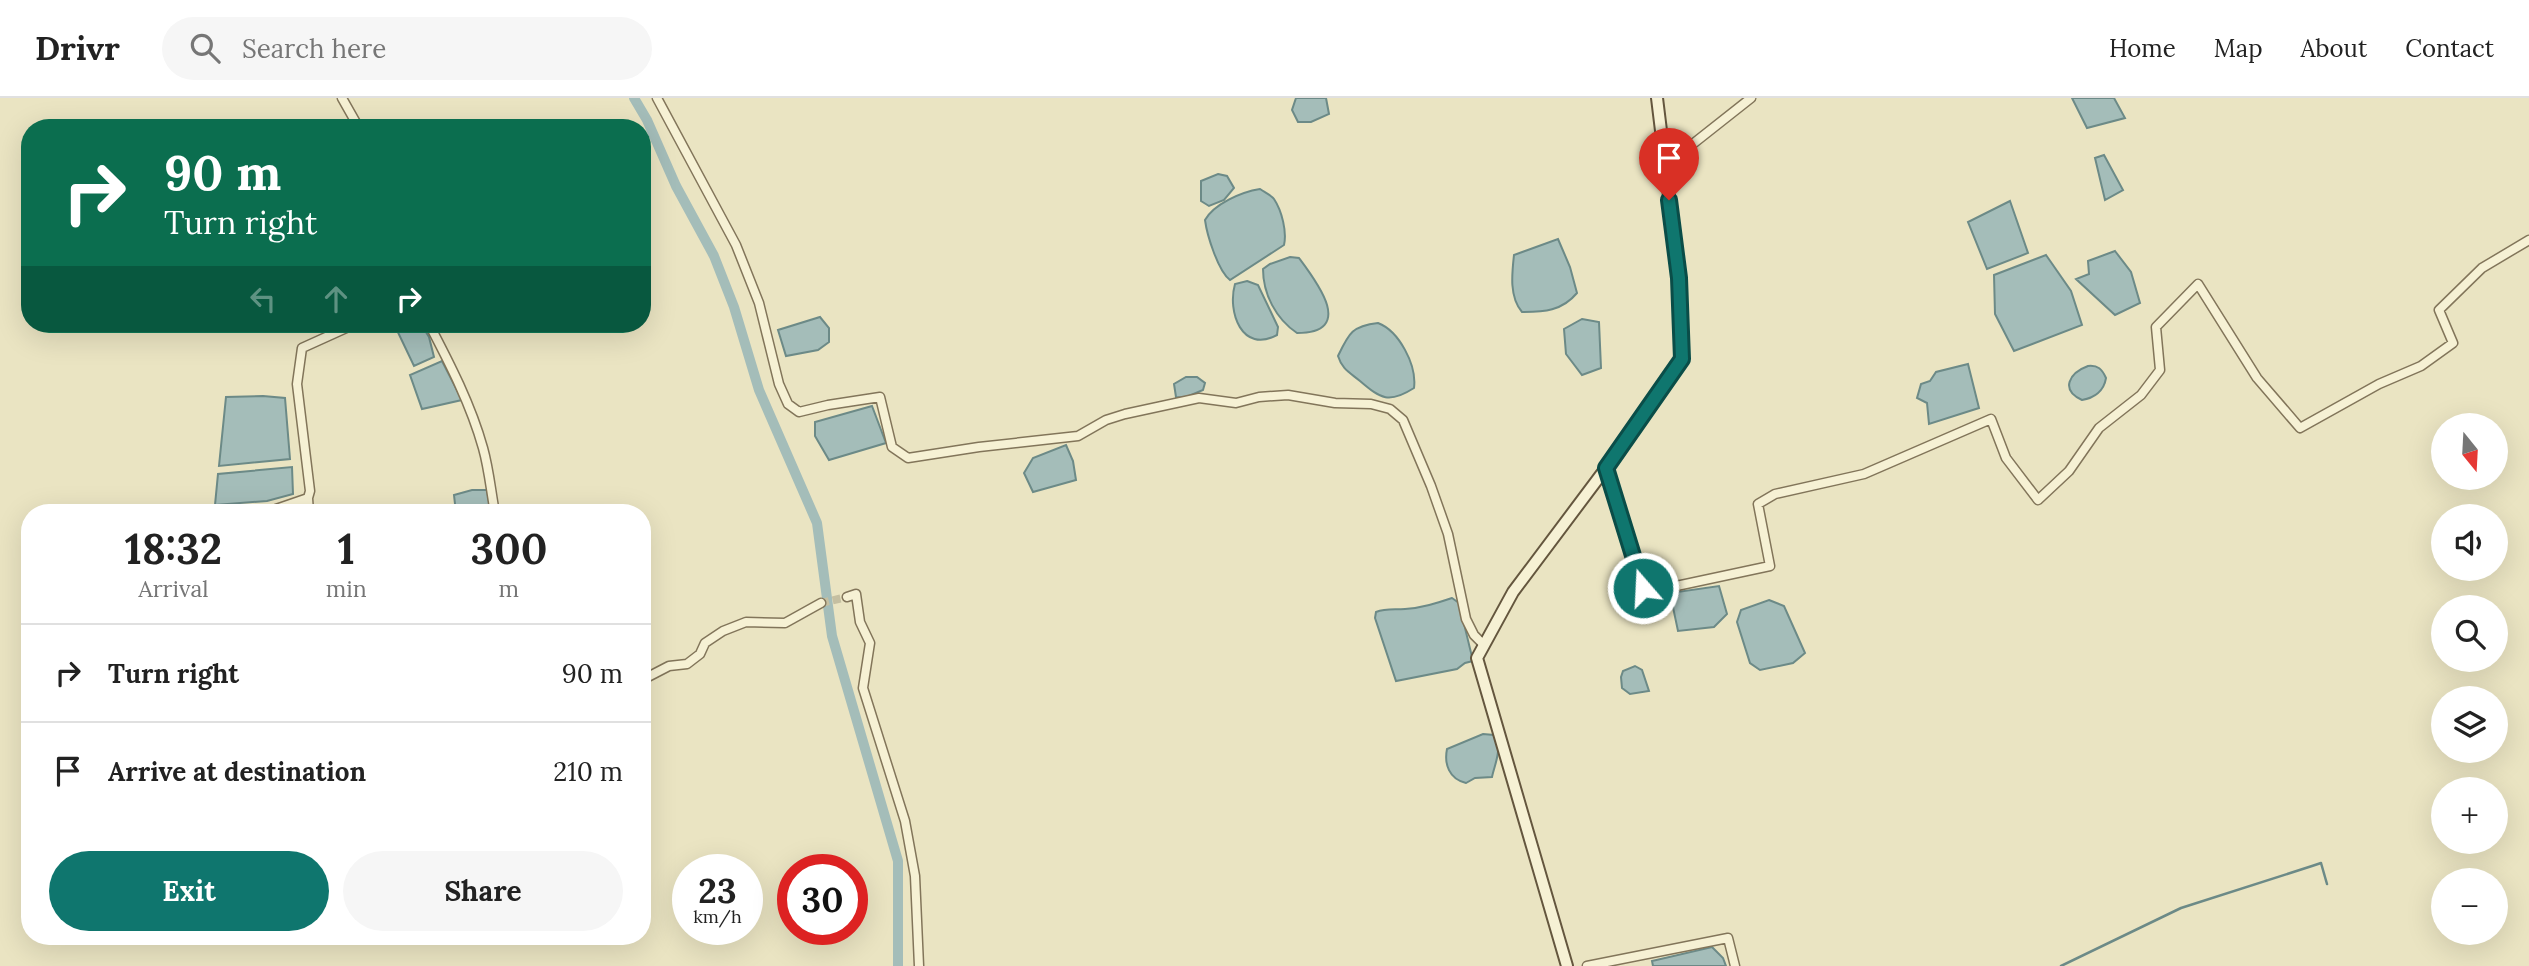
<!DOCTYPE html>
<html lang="en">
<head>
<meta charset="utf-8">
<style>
  body { margin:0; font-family:Lora,serif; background:#f6f6f6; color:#222; height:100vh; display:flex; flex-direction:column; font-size:26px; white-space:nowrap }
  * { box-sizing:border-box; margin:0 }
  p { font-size:23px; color:#767676 }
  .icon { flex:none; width:38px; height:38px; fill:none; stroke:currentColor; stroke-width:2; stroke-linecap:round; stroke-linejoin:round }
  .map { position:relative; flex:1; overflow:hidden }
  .drawer { position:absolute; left:21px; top:406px; width:630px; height:441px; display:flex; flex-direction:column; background:#fff; border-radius:28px; box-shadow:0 7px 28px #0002 }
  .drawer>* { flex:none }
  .banner { position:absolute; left:21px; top:21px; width:630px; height:214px; border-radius:28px; box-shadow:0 7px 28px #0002; background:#0b6e4f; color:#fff; overflow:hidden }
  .needle { width:46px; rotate:162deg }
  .buttons { position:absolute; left:2431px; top:315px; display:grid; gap:14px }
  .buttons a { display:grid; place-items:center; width:77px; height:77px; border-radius:50%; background:#fff; box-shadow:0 7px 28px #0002; font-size:35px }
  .speed { position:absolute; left:672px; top:756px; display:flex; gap:14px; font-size:35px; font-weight:700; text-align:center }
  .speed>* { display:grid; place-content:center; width:91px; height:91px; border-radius:50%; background:#fff; box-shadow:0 7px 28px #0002; line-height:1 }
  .speed small { font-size:18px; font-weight:400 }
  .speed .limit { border:10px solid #d22; background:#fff; color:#111 }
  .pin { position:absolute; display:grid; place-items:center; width:60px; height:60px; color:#fff; margin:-72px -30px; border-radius:50% 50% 50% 0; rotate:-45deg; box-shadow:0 0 7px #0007 }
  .pin .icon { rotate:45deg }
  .me { position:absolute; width:77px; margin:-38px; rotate:341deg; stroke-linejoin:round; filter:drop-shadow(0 0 5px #0008) }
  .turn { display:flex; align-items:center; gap:24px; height:147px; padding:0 28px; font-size:32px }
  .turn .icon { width:91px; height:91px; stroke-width:2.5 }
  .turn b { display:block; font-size:49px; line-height:60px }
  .lanes { display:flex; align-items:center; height:66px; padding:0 28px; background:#0003; justify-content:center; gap:35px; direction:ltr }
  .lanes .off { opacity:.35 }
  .eta { display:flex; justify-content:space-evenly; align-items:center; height:119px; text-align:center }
  .eta b { font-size:42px; font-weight:700; line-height:49px }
  .cta { display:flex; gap:14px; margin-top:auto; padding:14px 28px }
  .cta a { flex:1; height:80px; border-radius:42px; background:#0f766e; color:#fff; font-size:28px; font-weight:700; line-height:80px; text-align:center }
  .cta a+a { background:#f6f6f6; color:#222 }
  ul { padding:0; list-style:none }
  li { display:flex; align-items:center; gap:21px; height:98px; padding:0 28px; border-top:2px solid #e0e0e0 }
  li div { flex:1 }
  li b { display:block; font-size:26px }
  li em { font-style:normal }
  header { display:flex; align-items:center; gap:42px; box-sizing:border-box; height:98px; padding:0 35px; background:#fff; border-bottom:2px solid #e0e0e0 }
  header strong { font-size:33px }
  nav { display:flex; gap:38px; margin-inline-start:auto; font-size:24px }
  .search { width:490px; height:63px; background:#f6f6f6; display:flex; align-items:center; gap:18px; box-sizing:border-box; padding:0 24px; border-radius:38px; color:#767676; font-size:26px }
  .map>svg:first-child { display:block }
  .water { fill:#a4bdb9; stroke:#6c8a87; stroke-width:2 }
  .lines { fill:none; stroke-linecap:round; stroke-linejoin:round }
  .stream { stroke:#6c8a87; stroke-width:2.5 }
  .canal { stroke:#a4bdb9; stroke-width:10 }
  .street-tunnel { stroke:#c5bfa1; stroke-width:8; stroke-dasharray:8 4; stroke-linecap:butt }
  .street-casing { stroke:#82755a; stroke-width:11 }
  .secondary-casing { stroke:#64563e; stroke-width:14 }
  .street { stroke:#f6f1d4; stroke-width:8 }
  .secondary { stroke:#f6f1d4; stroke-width:10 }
  .route-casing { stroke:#0a4d48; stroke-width:18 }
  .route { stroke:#0f766e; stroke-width:12 }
</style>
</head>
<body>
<header>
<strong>Drivr</strong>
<div class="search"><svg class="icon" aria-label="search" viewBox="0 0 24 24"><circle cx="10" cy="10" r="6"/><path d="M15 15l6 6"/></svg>Search here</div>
<nav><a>Home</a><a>Map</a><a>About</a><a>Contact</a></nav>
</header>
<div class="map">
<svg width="2529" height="868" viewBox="0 0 2529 868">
  <rect width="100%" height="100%" fill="#eae4c2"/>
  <path class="water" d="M1296,0H1326L1329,16L1311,24H1298L1292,12Z
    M2072,0H2114L2125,20L2087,30Z
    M2104,57L2123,92L2105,102L2095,60Z
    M1218,76L1227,78L1234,90L1224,102L1209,108L1201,103V83Z
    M1260,91C1264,94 1271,97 1274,101C1282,113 1287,134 1284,147L1230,182C1218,173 1207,137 1205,122C1214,106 1241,94 1260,91Z
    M2010,103L2028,155L1987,171L1968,124Z
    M1558,141L1570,169L1577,195C1562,213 1544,214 1522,214C1509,199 1512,175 1514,157Z
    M2115,153L2131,174L2140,205L2115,217L2076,181L2089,176L2088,163Z
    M2046,157L2071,193L2082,227L2014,253L1995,216L1994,177Z
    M1290,159L1299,160C1317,184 1356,235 1297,235C1276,221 1263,196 1263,171L1270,166Z
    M1247,183L1258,187L1278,229L1277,237C1242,256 1227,214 1235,186Z
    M820,219L829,230V244L818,252L786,258L778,232Z
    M1582,221L1599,224L1601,270L1582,277L1566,256L1564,231Z
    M1378,225C1399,233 1417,267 1414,290C1389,306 1381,301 1360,283C1349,274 1342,271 1338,258C1349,235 1352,228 1378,225Z
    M394,226H421L429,239L434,259L414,268Z
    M442,263L462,302L422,311L410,277Z
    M1968,266L1979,310L1929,326L1927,305L1917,300L1921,286L1930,283L1936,274Z
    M2088,268C2098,267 2102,271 2106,280C2104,293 2094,300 2082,302C2060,292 2069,275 2088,268Z
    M1186,279H1197L1205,285L1203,292L1184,300L1176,299L1174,286Z
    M263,298L285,300L290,361L219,368L226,299Z
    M872,308L886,345L829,362L815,338V324Z
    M1066,347L1073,363L1076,382L1033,394L1024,375L1033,360Z
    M292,369L293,396L267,403L215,407L218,376Z
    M472,392H487L491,415H456L454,397Z
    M1719,488L1727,516L1714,529L1678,533L1670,495Z
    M1452,500L1459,505L1473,563L1465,565L1457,571L1396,583L1375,520L1376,514C1386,510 1395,512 1405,511C1422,510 1437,505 1452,500Z
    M1769,502L1784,508L1805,555L1793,565L1760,572L1750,565L1737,524L1741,512Z
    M1635,568L1642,572L1649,593L1630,596L1622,590L1621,579L1623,573Z
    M1483,636L1494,637C1503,650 1495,665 1492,679L1475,680L1466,685C1449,681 1444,666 1447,651Z
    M1712,849L1723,860L1726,868H1653L1652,863Z"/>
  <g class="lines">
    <path class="stream" d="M2061,868L2181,810L2312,768L2321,765L2327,786"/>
    <path class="canal" d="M634,0L647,22L676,88L714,158L734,209L759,292L817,425L832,538L898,763V868"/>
    <path class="street-tunnel" d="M821,505L847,499"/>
    <g class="street-casing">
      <path id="street" d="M342,0L359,30
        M657,0L736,147L759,205L779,286L788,306L799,314L828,307L880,299L892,349L908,360L979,349L1078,338L1106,322L1125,316L1199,300L1236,305L1259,299L1288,297L1335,305L1371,306L1390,311L1403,322L1431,388L1448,436L1466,521L1474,537L1484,547
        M1666,76L1675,60L1751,0
        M429,226C450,266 471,307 483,350C489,371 491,394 495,415
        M1606,370L1643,490H1667L1770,468L1758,406L1775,396L1864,376L1991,321L2006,360L2038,402L2069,373L2099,330L2141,297L2160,272L2156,229L2198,186L2257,280L2300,330L2379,286L2421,268L2453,245L2439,212L2482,170L2529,142
        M308,400L309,415
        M276,411L308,400L310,393L297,286L302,250L355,226
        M847,499L856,496L860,524L870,545L863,590L905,723L915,778L919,868
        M642,582L669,568L687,566L700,556L705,545L723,533L746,524L785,525L821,505
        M1587,868L1728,840L1735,868"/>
    </g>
    <g class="secondary-casing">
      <path id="secondary" d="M1567,868L1477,560L1513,494L1606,370L1682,261L1679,180L1657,0"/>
    </g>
    <use href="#street" class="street"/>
    <use href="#secondary" class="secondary"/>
  </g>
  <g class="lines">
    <g class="route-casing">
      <path id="route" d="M1643,490L1606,370L1682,261L1679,180L1669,102"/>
    </g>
    <use href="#route" class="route"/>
  </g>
</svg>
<div class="buttons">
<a><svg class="needle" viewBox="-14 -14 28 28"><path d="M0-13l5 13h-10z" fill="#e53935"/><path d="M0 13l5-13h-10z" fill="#767676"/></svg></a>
<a><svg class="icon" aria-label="sound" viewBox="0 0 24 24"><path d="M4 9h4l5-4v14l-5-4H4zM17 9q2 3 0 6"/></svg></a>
<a><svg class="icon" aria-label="search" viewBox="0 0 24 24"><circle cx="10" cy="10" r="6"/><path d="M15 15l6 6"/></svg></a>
<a><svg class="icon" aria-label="layers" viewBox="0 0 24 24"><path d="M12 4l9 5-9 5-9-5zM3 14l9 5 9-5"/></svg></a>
<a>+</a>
<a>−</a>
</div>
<div class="speed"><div>23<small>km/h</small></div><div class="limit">30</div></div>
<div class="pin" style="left:1669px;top:102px;background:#d93025"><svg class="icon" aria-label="arrive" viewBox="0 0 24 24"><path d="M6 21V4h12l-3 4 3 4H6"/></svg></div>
<svg class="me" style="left:1643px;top:490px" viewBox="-20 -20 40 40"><circle r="17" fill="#0f766e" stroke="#fff" stroke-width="3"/><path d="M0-11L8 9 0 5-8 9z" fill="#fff"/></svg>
<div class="banner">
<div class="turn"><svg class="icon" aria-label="right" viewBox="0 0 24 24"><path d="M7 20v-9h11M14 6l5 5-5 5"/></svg><div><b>90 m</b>Turn right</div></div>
<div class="lanes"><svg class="icon off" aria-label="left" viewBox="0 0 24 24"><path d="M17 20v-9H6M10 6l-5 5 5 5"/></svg><svg class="icon off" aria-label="ahead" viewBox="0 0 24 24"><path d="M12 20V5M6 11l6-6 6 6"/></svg><svg class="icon" aria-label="right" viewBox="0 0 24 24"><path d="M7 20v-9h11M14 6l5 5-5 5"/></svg></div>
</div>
<section class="drawer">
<div class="eta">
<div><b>18:32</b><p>Arrival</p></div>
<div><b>1</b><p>min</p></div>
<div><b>300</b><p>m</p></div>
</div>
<ul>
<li><svg class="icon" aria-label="right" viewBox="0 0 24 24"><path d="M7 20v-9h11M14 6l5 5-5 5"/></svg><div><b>Turn right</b></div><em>90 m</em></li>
<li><svg class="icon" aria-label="arrive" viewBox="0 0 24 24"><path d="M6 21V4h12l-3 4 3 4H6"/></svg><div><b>Arrive at destination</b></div><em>210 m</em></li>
</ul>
<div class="cta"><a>Exit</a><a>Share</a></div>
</section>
</div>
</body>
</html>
